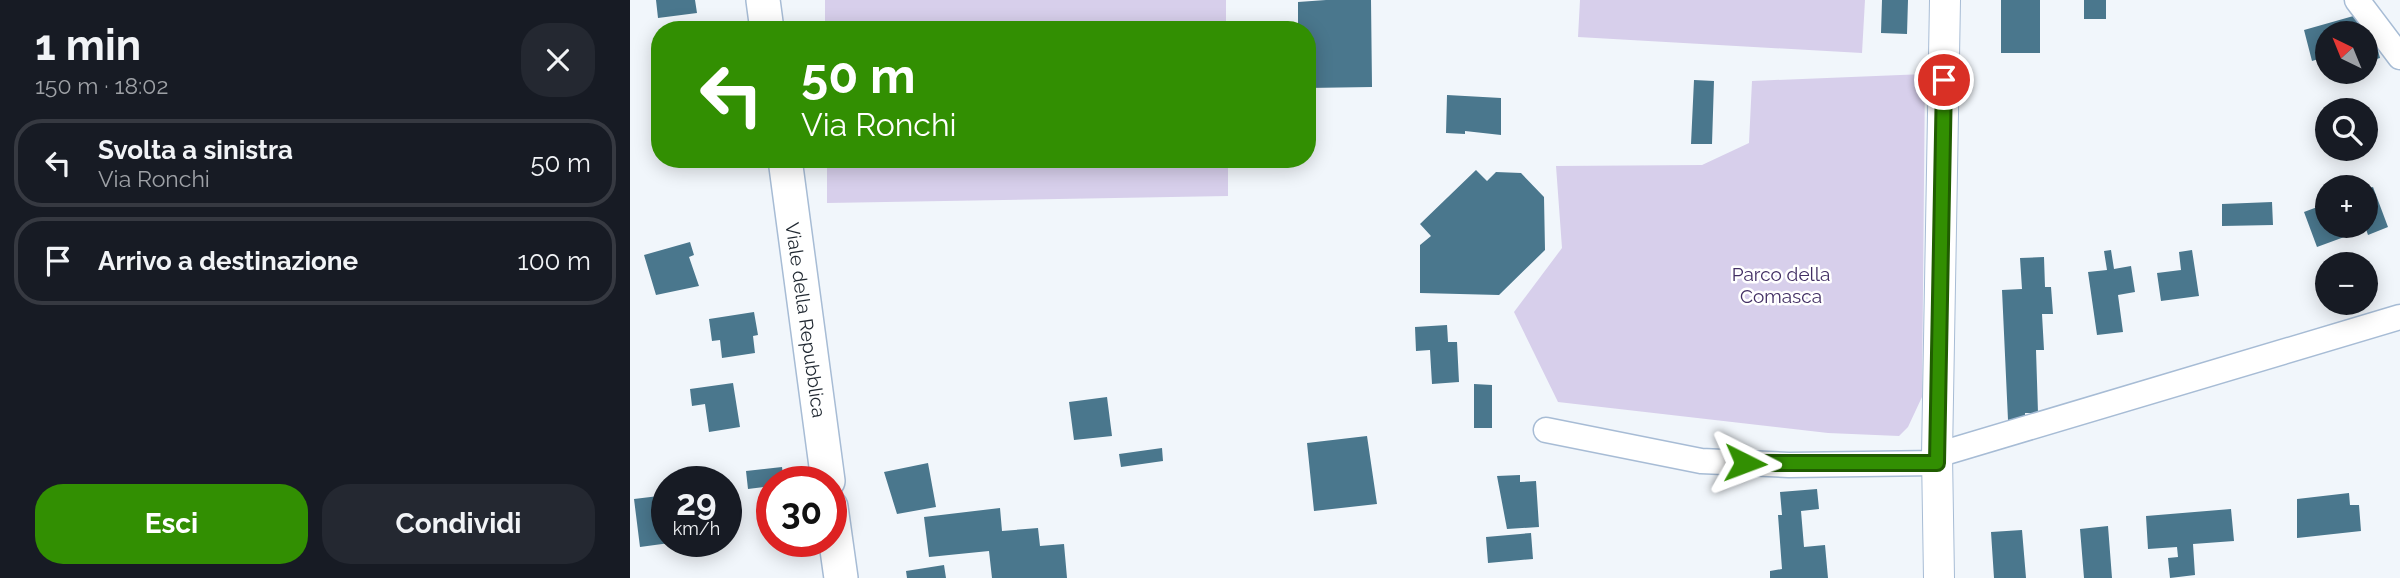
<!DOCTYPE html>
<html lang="it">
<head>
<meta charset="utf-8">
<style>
  body { margin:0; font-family:Raleway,sans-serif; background:#242831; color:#f1f3f6; height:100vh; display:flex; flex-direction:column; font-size:26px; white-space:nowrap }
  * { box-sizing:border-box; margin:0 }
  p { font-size:23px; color:#9ea1a6 }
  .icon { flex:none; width:38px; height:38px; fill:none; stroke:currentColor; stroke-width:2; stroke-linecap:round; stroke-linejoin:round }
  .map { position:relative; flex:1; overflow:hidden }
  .drawer { display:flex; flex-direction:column; background:#171b24; width:630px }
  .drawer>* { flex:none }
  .guide { position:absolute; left:21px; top:21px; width:665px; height:147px; border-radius:28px; box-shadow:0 4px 18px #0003; background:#328f02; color:#fff; overflow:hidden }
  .needle { width:46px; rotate:317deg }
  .fabs { position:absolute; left:1685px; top:21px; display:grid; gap:14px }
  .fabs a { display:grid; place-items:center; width:63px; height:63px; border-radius:50%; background:#171b24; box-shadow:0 4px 18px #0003; font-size:35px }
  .speed { position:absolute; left:21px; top:466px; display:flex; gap:14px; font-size:35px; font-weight:700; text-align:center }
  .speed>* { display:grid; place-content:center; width:91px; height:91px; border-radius:50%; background:#171b24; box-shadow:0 4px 18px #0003; line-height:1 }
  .speed small { font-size:18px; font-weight:400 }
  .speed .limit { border:10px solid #d22; background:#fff; color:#111 }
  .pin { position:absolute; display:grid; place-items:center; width:60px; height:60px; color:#fff; margin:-30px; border:4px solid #fff; border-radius:50%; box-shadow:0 2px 7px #0007 }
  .me { position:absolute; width:77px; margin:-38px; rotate:93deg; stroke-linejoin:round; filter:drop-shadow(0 0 5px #0008) }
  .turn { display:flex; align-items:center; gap:24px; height:147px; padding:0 35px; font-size:32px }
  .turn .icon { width:91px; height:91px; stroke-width:2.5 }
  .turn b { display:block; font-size:49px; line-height:60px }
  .round { display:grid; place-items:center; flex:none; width:74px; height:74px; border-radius:28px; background:#242831 }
  .headline { display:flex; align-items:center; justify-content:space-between; height:119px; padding:0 35px }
  h1 { font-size:42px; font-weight:700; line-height:52px }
  .action { display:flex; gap:14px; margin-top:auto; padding:14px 35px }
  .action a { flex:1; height:80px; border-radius:28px; background:#328f02; color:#fff; font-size:28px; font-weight:700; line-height:80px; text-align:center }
  .action a+a { background:#242831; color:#f1f3f6 }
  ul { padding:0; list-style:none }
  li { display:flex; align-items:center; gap:21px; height:88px; margin:0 14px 10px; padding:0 21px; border:4px solid #363941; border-radius:28px }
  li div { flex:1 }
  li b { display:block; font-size:26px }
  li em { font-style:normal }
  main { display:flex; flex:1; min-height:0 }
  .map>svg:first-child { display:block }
  .green { fill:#d7cfeb }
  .building { fill:#4a778d }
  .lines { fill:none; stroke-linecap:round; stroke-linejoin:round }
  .minor-casing { stroke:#a7bcd5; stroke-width:27 }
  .tertiary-casing { stroke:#a7bcd5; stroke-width:32 }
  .secondary-casing { stroke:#a7bcd5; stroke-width:36 }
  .minor { stroke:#fff; stroke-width:24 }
  .tertiary { stroke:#fff; stroke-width:30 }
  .secondary { stroke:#fff; stroke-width:33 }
  .route-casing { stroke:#205d01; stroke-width:18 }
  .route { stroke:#328f02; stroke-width:12 }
  .labels { text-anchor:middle; stroke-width:5; stroke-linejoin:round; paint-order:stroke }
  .park-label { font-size:19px; fill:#422f64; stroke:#fff }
  .street-label { font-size:19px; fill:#1f2730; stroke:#fff }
</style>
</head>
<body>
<main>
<section class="drawer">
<div class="headline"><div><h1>1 min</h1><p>150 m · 18:02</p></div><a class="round"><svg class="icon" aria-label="close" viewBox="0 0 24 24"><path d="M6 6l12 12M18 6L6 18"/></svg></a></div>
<ul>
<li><svg class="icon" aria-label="left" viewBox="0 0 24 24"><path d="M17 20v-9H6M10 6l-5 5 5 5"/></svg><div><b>Svolta a sinistra</b><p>Via Ronchi</p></div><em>50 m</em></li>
<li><svg class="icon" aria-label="arrive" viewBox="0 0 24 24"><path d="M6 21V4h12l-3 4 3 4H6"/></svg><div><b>Arrivo a destinazione</b></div><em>100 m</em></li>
</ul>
<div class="action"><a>Esci</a><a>Condividi</a></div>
</section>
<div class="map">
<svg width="1770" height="578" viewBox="0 0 1770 578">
  <rect width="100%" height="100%" fill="#f1f6fb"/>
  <path class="green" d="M195,0H596V30H195Z
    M950,0H1235L1232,53L948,37Z
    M1295,74L1292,397L1278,427L1269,436L1198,433L928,402L884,312L932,248L926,166L1072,165L1119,143L1122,81Z
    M197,159H598V196L197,203Z"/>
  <path class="building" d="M26,0H65L67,13L28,18Z
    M696,0H741L742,87L677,88V30H668V2Z
    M1252,0H1278L1277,34L1251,33Z
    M1371,0H1410V53H1371Z
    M1454,0H1476V19H1454Z
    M1727,15L1731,30L1742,27L1750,58L1736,62V33H1698V56L1682,61L1674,30Z
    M1064,80L1084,81L1082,144H1061Z
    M817,95L871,98V135L835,131V134L816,133Z
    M846,170L857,181L866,172L891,173L914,197L915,250L869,295L790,293V245L801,236L790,224Z
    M1743,187L1758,227L1738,235L1736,229L1687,247L1674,212L1698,203V226H1736V189Z
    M1642,202L1643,225L1592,226V204Z
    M60,242L64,255L59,257L69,286L26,295L14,255Z
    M1481,250L1484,269L1501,266L1505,292L1488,295L1493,332L1467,335L1458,272L1477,270L1474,251Z
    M1562,250L1569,296L1531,301L1527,273L1551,270L1549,252Z
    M1414,257L1415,287H1421L1423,314H1412L1414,350H1406L1408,413H1395V419L1378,420L1372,290L1392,289L1390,258Z
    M124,312L128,335L123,336L125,353L92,358L90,340L82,341L79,319Z
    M817,325L818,342H827L829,382L802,384L800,350L786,351L785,327Z
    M103,383L110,427L79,432L75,404L62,406L60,389Z
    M844,384L862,385V428H844Z
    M477,397L482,436L444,440L439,402Z
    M737,436L747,504L684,511L677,443Z
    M532,448L533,461L491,467L489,454Z
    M298,463L306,507L267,514L254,472Z
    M152,467L154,481H142V510H136L134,487L118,489L116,471Z
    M890,475V482L906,481L909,527L877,529L867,476Z
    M1187,489L1189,509L1171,511L1174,547L1195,545L1198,578H1140V571L1152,569L1148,515H1152L1150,492Z
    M1719,493L1720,505H1729L1731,531L1667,538V499Z
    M37,495V541L47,542L10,547L4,499Z
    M370,508L372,531L408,528L410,546L434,544L437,578H362L359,551L299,557L294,517Z
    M1601,509L1604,541L1563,544L1565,575L1540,578L1538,558L1548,557L1547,547L1518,549L1516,516Z
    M1478,526L1482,578H1454L1450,529Z
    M1392,530L1396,578H1364L1361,532Z
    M901,533L903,559L858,563L856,537Z
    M314,565L316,578H277L276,571Z"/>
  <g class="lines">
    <g class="minor-casing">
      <path id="minor" d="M1727,0L1770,57
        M916,430L1071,461L1159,465L1307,463
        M1307,455L1770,317"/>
    </g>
    <g class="tertiary-casing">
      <path id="tertiary" d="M1309,578L1307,455L1315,0"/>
    </g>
    <g class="secondary-casing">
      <path id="secondary" d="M133,0L137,30
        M155,159L198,481
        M201,507L211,578"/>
    </g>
    <use href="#minor" class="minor"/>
    <use href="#tertiary" class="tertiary"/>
    <use href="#secondary" class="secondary"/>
  </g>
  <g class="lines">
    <g class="route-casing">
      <path id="route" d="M1115,463H1307L1314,80"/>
    </g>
    <use href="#route" class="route"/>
  </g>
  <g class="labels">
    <g class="park-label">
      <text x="1151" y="281">Parco della<tspan x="1151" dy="22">Comasca</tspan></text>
    </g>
    <g class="street-label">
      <text transform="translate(176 320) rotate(82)" y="7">Viale della Repubblica</text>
    </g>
  </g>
</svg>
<div class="fabs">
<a><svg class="needle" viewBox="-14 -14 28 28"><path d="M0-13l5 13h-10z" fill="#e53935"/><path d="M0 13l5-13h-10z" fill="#9ea1a6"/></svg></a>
<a><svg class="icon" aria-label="search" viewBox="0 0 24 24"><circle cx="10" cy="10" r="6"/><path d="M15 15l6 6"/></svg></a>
<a>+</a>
<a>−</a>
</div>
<div class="speed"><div>29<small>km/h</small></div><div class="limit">30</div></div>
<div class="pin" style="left:1314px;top:80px;background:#d93025"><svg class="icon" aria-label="arrive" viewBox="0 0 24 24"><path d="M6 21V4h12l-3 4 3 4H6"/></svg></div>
<svg class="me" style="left:1115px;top:463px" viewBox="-20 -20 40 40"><path d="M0-17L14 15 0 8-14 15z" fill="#328f02" stroke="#fff" stroke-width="4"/></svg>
<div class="guide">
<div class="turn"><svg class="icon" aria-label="left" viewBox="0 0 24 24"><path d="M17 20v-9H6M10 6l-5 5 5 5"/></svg><div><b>50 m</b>Via Ronchi</div></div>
</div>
</div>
</main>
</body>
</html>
